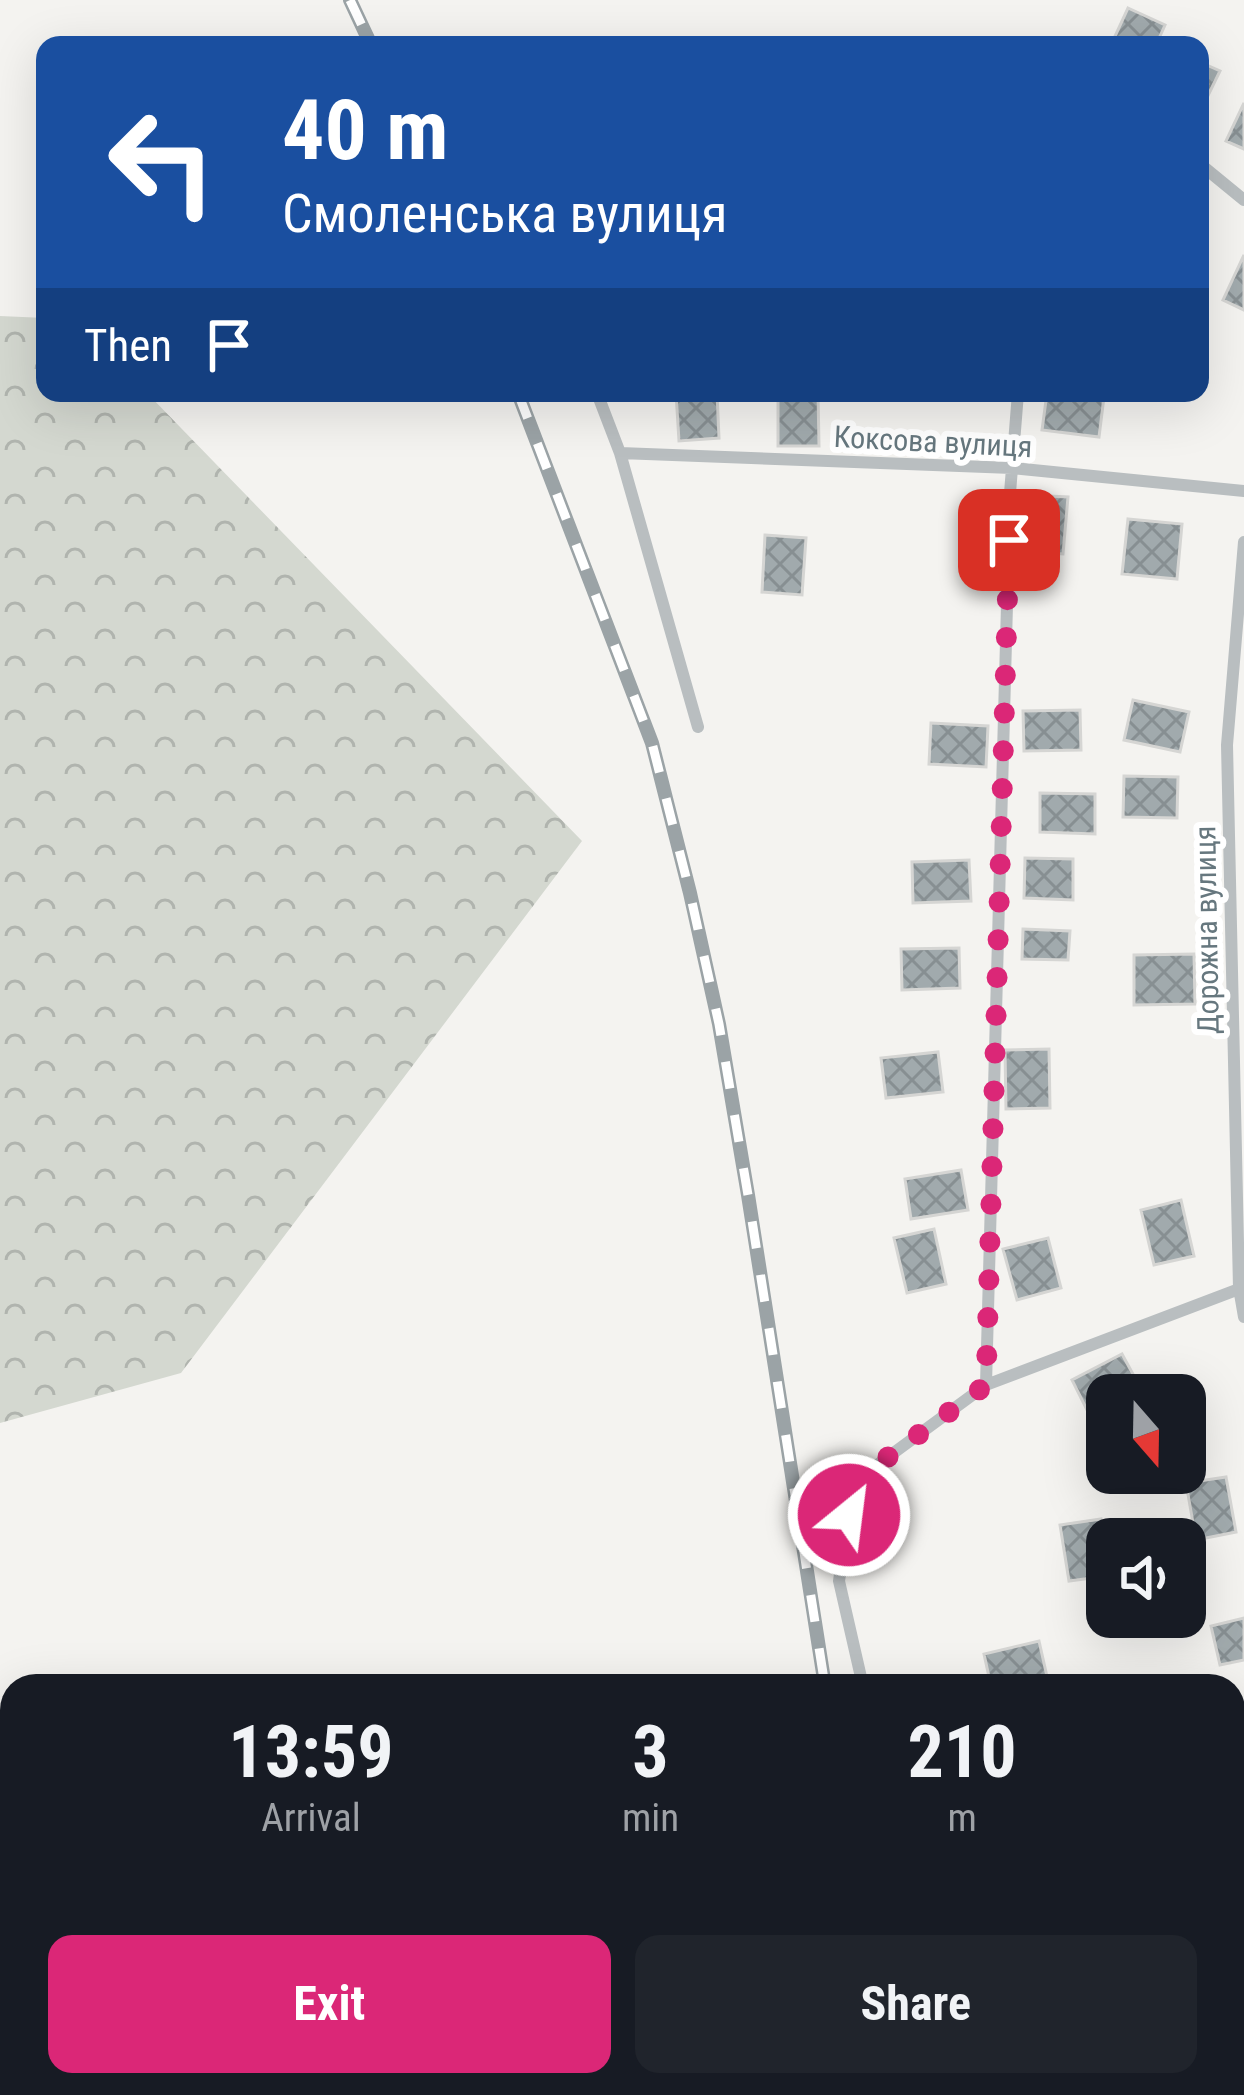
<!DOCTYPE html>
<html lang="en">
<head>
<meta charset="utf-8">
<style>
  body { margin:0; font-family:"Roboto Condensed",sans-serif; background:#20242c; color:#f1f3f6; height:100vh; display:flex; flex-direction:column; font-size:45px; white-space:nowrap }
  * { box-sizing:border-box; margin:0 }
  p { font-size:39px; color:#9ea1a6 }
  .icon { flex:none; width:66px; height:66px; fill:none; stroke:currentColor; stroke-width:2; stroke-linecap:round; stroke-linejoin:round }
  .map { position:relative; flex:1; overflow:hidden }
  .sheet { position:absolute; left:0px; top:1674px; width:1245px; height:423px; display:flex; flex-direction:column; background:#171b24; border-radius:36px 36px 0 0; box-shadow:0 12px 48px #0002 }
  .sheet>* { flex:none }
  .top-card { position:absolute; left:36px; top:36px; width:1173px; height:366px; border-radius:24px; box-shadow:0 12px 48px #0002; background:#1a4fa0; color:#fff; overflow:hidden }
  .needle { width:78px; rotate:160deg }
  .controls { position:absolute; left:1086px; top:1374px; display:grid; gap:24px }
  .controls a { display:grid; place-items:center; width:120px; height:120px; border-radius:24px; background:#171b24; box-shadow:0 12px 48px #0002; font-size:60px }
  .pin { position:absolute; display:grid; place-items:center; width:102px; height:102px; color:#fff; margin:-51px; border-radius:24px; box-shadow:0 6px 18px #0006 }
  .me { position:absolute; width:132px; margin:-66px; rotate:29deg; stroke-linejoin:round; filter:drop-shadow(0 0 9px #0008) }
  .turn { display:flex; align-items:center; gap:42px; height:252px; padding:0 48px; font-size:54px }
  .turn .icon { width:156px; height:156px; stroke-width:2.5 }
  .turn b { display:block; font-size:84px; line-height:102px }
  .then { display:flex; align-items:center; height:114px; padding:0 48px; background:#0003; gap:24px; font-size:45px }
  .eta { display:flex; justify-content:space-evenly; align-items:center; height:204px; text-align:center }
  .eta b { font-size:72px; font-weight:700; line-height:84px }
  .cta { display:flex; gap:24px; margin-top:auto; padding:24px 48px }
  .cta a { flex:1; height:138px; border-radius:24px; background:#db2777; color:#fff; font-size:48px; font-weight:700; line-height:138px; text-align:center }
  .cta a+a { background:#20242c; color:#f1f3f6 }
  .map>svg:first-child { display:block }
  .forest { fill:url(#forest-crowns) }
  .building { fill:url(#building-cross-hatch); stroke:#d5d5d3; stroke-width:3 }
  .lines { fill:none; stroke-linecap:round; stroke-linejoin:round }
  .minor { stroke:#b9bec0; stroke-width:12 }
  .rail-casing { stroke:#9ba3a6; stroke-width:14 }
  .rail { stroke:#fff; stroke-width:9; stroke-dasharray:27; stroke-linecap:butt }
  .route { stroke:#db2777; stroke-width:21; stroke-dasharray:0 37.8 }
  .labels { text-anchor:middle; stroke-width:12; stroke-linejoin:round; paint-order:stroke }
  .street-label { font-size:30px; fill:#66777e; stroke:#fff }
</style>
</head>
<body>
<div class="map">
<svg width="1244" height="2095" viewBox="0 0 1244 2095">
  <defs>
    <pattern id="forest-crowns" width="20" height="18" patternUnits="userSpaceOnUse" patternTransform="scale(3)"><rect width="20" height="18" fill="#d4d8d0"/><path d="M2 6a3 3 0 1 1 6 0M12 15a3 3 0 1 1 6 0" fill="none" stroke="#b0b4ae"/></pattern>
    <pattern id="building-cross-hatch" width="8" height="8" patternUnits="userSpaceOnUse" patternTransform="scale(3)"><rect width="8" height="8" fill="#a1aaad"/><path d="M0 0l8 8M0 8l8-8" fill="none" stroke="#878f92"/></pattern>
  </defs>
  <rect width="100%" height="100%" fill="#f4f3f0"/>
  <path class="forest" d="M0,316L45,318V393H147L582,841L181,1373L0,1423Z"/>
  <path class="building" d="M1128,8L1165,25L1156,45H1111Z
    M1200,62L1220,71L1200,112Z
    M1244,103V149L1226,141Z
    M1244,255V310L1223,300Z
    M676,393H717L719,438L679,441Z
    M778,393H818L819,446H778Z
    M940,393H997V400Z
    M1047,393L1104,397L1099,437L1042,430Z
    M1027,495L1068,497L1063,554L1023,551Z
    M1128,519L1182,524L1177,579L1122,574Z
    M765,535L806,538L802,595L762,592Z
    M1133,700L1189,712L1180,752L1124,740Z
    M1080,710L1081,750L1024,751L1023,711Z
    M931,723L988,726L986,767L929,764Z
    M1124,776L1178,777L1177,818L1123,817Z
    M1040,793L1095,794V834L1040,832Z
    M1025,858L1073,859V900L1024,898Z
    M969,860L971,901L913,903L912,862Z
    M1023,929L1070,931L1068,960L1022,959Z
    M959,948L960,988L902,990L901,949Z
    M1194,954L1195,1004L1134,1005V955Z
    M1049,1049L1050,1108L1006,1109L1005,1050Z
    M938,1052L943,1092L886,1098L881,1058Z
    M961,1170L968,1210L911,1219L905,1179Z
    M1181,1200L1194,1256L1154,1265L1141,1210Z
    M934,1229L946,1284L907,1293L894,1238Z
    M1048,1238L1061,1288L1017,1300L1003,1249Z
    M1122,1354L1141,1389L1130,1395H1107V1407L1090,1416L1072,1380Z
    M1226,1477L1236,1532L1196,1540L1186,1483Z
    M1101,1519L1107,1576L1069,1581L1060,1525Z
    M1244,1618V1660L1220,1665L1211,1626Z
    M1039,1641L1048,1681L1026,1686H991L984,1654Z
    M1244,1741V1783L1238,1784L1233,1743Z
    M1233,1787H1241L1242,1827H1233Z"/>
  <g class="lines">
    <path class="minor" d="M1200,164L1244,200
      M597,393L620,453L698,727
      M620,453L1012,468L1244,491
      M1244,542L1227,745L1239,1288L1244,1317
      M986,1385L1010,493L1018,393
      M863,1686L839,1581L854,1482L986,1385L1244,1287
      M952,2085L954,2095"/>
    <g class="rail-casing">
      <path id="rail" d="M350,0L371,45
        M518,393L652,743L690,893L719,1024L748,1195L825,1686
        M887,2085L888,2095"/>
    </g>
    <use href="#rail" class="rail"/>
  </g>
  <g class="lines">
    <path class="route" d="M849,1515L854,1482L986,1385L1009,540"/>
  </g>
  <g class="labels">
    <g class="street-label">
      <text transform="translate(933 442) rotate(3)" y="10">Коксова вулиця</text>
      <text transform="translate(1207 930) rotate(-91)" y="10">Дорожна вулиця</text>
    </g>
  </g>
</svg>
<div class="controls">
<a><svg class="needle" viewBox="-14 -14 28 28"><path d="M0-13l5 13h-10z" fill="#e53935"/><path d="M0 13l5-13h-10z" fill="#9ea1a6"/></svg></a>
<a><svg class="icon" aria-label="sound" viewBox="0 0 24 24"><path d="M4 9h4l5-4v14l-5-4H4zM17 9q2 3 0 6"/></svg></a>
</div>
<div class="pin" style="left:1009px;top:540px;background:#d93025"><svg class="icon" aria-label="arrive" viewBox="0 0 24 24"><path d="M6 21V4h12l-3 4 3 4H6"/></svg></div>
<svg class="me" style="left:849px;top:1515px" viewBox="-20 -20 40 40"><circle r="17" fill="#db2777" stroke="#fff" stroke-width="3"/><path d="M0-11L8 9 0 5-8 9z" fill="#fff"/></svg>
<div class="top-card">
<div class="turn"><svg class="icon" aria-label="left" viewBox="0 0 24 24"><path d="M17 20v-9H6M10 6l-5 5 5 5"/></svg><div><b>40 m</b>Смоленська вулиця</div></div>
<div class="then">Then<svg class="icon" aria-label="arrive" viewBox="0 0 24 24"><path d="M6 21V4h12l-3 4 3 4H6"/></svg></div>
</div>
<section class="sheet">
<div class="eta">
<div><b>13:59</b><p>Arrival</p></div>
<div><b>3</b><p>min</p></div>
<div><b>210</b><p>m</p></div>
</div>
<div class="cta"><a>Exit</a><a>Share</a></div>
</section>
</div>
</body>
</html>
